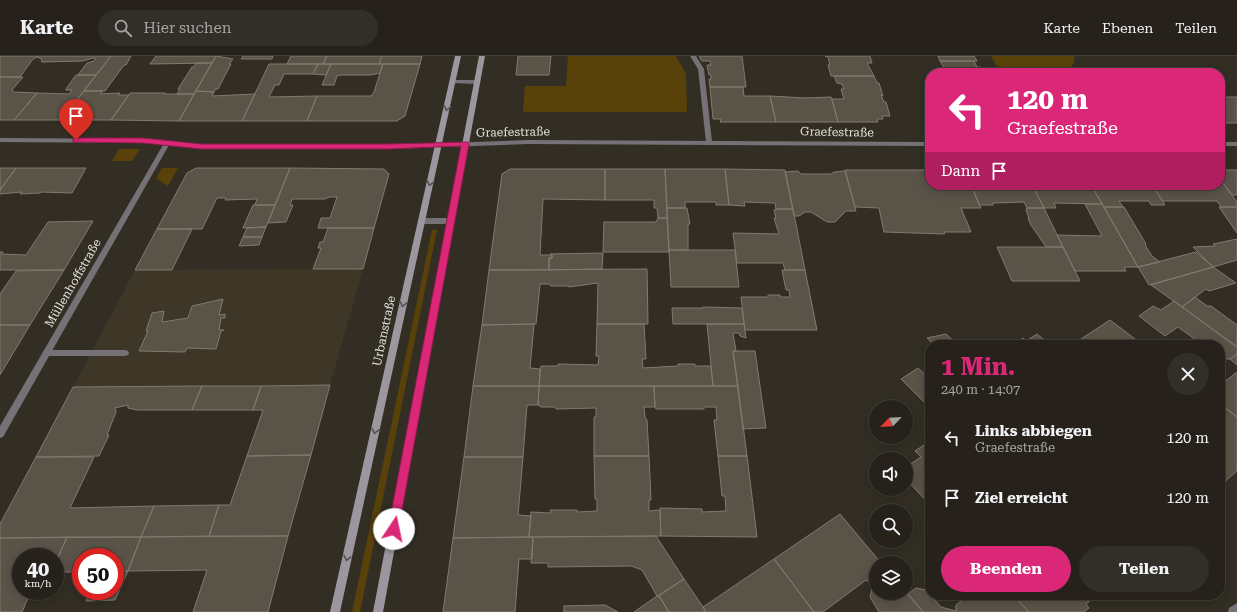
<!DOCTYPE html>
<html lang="de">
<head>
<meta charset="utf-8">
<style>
  body { margin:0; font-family:"Roboto Serif",serif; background:#322f28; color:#f1f3f6; height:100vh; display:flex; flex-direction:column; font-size:15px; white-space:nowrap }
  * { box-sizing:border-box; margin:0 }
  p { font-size:13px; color:#a4a4a3 }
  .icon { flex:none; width:22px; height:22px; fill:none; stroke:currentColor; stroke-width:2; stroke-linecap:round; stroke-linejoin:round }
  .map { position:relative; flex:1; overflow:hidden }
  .drawer { position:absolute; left:925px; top:284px; width:300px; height:260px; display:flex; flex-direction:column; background:#26221b; border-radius:16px; box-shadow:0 2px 10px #0003,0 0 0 1px #423f3a }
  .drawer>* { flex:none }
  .banner { position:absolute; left:925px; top:12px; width:300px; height:122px; border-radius:16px; box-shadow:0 2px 10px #0003,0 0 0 1px #423f3a; background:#db2777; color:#fff; overflow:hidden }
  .needle { width:26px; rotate:245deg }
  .buttons { position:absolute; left:869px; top:344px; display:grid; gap:8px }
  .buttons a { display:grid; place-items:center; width:44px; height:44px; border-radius:50%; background:#26221b; box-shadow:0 2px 10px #0003,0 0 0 1px #423f3a; font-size:20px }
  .speed { position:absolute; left:12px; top:492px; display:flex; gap:8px; font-size:20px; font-weight:700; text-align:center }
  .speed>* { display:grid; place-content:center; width:52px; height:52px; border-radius:50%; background:#26221b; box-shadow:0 2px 10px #0003,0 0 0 1px #423f3a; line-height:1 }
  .speed small { font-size:10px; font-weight:400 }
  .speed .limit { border:6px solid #d22; background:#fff; color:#111 }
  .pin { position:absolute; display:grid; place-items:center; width:34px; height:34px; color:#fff; margin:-41px -17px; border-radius:50% 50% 50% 0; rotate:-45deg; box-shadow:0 0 4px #0007 }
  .pin .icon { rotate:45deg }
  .me { position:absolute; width:44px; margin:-22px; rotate:11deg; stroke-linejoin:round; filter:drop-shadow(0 0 3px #0008) }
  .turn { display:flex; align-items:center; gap:14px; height:84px; padding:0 16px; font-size:18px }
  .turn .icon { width:52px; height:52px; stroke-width:2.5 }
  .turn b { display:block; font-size:28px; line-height:34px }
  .then { display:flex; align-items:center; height:38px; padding:0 16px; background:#0003; gap:8px; font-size:15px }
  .round { display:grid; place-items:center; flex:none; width:42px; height:42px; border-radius:21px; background:#322f28 }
  .head { display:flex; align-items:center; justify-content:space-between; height:68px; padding:0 16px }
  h1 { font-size:24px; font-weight:700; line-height:30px; color:#db2777 }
  .action { display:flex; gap:8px; margin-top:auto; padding:8px 16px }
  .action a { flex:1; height:46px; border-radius:24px; background:#db2777; color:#fff; font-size:16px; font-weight:700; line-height:46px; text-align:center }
  .action a+a { background:#322f28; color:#f1f3f6 }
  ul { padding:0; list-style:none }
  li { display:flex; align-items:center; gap:12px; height:60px; padding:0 16px }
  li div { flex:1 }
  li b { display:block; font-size:15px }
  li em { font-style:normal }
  header { display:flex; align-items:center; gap:24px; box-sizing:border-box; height:56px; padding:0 20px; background:#26221b; border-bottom:1px solid #423f3a }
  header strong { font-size:19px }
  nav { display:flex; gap:22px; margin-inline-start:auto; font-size:14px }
  .search { width:280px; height:36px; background:#322f28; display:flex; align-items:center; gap:10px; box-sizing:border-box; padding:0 14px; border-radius:22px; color:#a4a4a3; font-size:15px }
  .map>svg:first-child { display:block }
  .built { fill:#3e3627 }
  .green { fill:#594209 }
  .building { fill:#595348; stroke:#817b6f }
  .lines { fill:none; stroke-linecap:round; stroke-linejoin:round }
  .lane { fill:#757176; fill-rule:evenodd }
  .street { fill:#757176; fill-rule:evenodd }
  .secondary { fill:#9c969e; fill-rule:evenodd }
  .oneway { stroke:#58524f }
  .route { fill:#db2777; stroke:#8e194d }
  .labels { text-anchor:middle; stroke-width:3; stroke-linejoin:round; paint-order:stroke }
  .street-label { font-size:12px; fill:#e2dfd8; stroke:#332e24 }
</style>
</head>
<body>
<header>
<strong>Karte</strong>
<div class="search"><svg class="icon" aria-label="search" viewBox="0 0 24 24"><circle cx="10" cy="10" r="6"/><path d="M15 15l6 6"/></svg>Hier suchen</div>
<nav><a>Karte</a><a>Ebenen</a><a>Teilen</a></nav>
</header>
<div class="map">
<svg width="1237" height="556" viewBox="0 0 1237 556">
  <rect width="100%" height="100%" fill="#332e24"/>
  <path class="built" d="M363,213L330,329L73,331L135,214Z"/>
  <path class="green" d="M568,0H676L686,18L687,56H523L525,30H566Z
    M991,0H1074C1076,7 1071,12 1066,17L1002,16H1000Z
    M119,93H140L132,105H112Z
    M162,112H178L168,130L156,122Z
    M432,174H437L360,556H352Z"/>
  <path class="building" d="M0,0H111L96,19H78L87,7L94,5L96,3L93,2L83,5L42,6L41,5L42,3L37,1L33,3L20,21H0Z
    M111,0H131L126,9H124L105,35H84Z
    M156,0H216L212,7L150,8Z
    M216,0L233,3L229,8H231L218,33H215L214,36L196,35Z
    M243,0H273L272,3H241Z
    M291,0H327L323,8H287Z
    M327,0H382L379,8H323Z
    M382,0H422L420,8H379Z
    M518,0H551L549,19H516Z
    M699,0H742L746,31H710L709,23H711V19H709L707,9H711L710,5H702Z
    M825,0H870L872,7H867L874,20H831L828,9H830L828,1Z
    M938,0H974L977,5H940Z
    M940,5H974L977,11H980L983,17H947Z
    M196,7H212L194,38H177L180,33H178L192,11H194Z
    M269,8H318L313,18H284L279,29H275L269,41L317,40L307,65H242Z
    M318,8H331L326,19L313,18Z
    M331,8H383L380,17L371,19H341L337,20L334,29H322Z
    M383,8H420L405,60L397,65H307L317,40H371L374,36Z
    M76,19H96L61,64H14L37,37L69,38L72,34H66V33Z
    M834,20H874L877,27H879L883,40L881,39L884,46H886L890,60H882L883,63H877L878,66H838L832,43H844L841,33H844L842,28L837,27Z
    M0,21H23L12,34L14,36L37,37L14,64H0Z
    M710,31H743L744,40H770L776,66H720L721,63H713Z
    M84,35H103L100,38L120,37L118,39H129L111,64H61Z
    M196,35L214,36L212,40L255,38L242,65H179Z
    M130,37H165L164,38H194L179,65L111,64Z
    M770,40L805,42L831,41L838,66H776Z
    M1220,41H1237V67H1220Z
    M0,112H16L0,134Z
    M16,112H86L72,137L41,136L40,137L20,138L22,136L0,138V134Z
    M196,112H290L275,149H255L257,143L225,144L226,142H217L202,173H157L187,117Z
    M290,112L384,113L389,118L374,172H318L321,162H330L337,141H329L325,143H292L290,149H293L286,166L268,167Z
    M510,113H605V144L543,143L540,199H552V202H549V214H489L502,118Z
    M605,113H665L667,162H658L657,152H654V144H605Z
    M665,113H725L729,149H716V146H685V152H667Z
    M725,113L785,114L793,153H776L775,147L744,146L745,150L729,149Z
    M845,114H930V129H971L981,152H961L971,176H944L945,178L884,176L879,152L855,151Z
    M1220,114H1237V139H1232L1220,123Z
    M798,115L801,118H831L834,116L845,115L856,155H846L835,166H827L811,156H805L799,160H794L785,116Z
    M1220,123L1237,146V151H1221L1217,145H1163L1152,129H1220Z
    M971,129H1032L1044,152H1027L1024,146L993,147V149H979Z
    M1032,129H1091L1102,148L1054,147L1056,152H1044Z
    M1091,129H1152L1165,149H1151L1149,145H1119L1123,151H1104Z
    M1085,148H1102L1138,211H1124L1126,215H1075L1057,179L1102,180Z
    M253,149H275L266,171L243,172Z
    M1104,151H1124L1146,188L1145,189L1152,200L1160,206L1138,211Z
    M1219,151H1237V177Z
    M667,152H687L690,168H688V194H669Z
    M1027,152H1044L1063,191H1046L1031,169L1028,162H1029L1026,154Z
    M776,153H793L805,214H785L783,207H737L733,177L779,178L774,162H776L774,154Z
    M658,162H667L669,196H603L604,166H656Z
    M93,165L64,214H0V196H3L2,198L26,199L48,166Z
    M266,171L262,181H243L247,172Z
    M328,172H374L363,213H313L321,192H318L320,186H323Z
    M157,173H192L172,214H135Z
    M243,181H262L259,189L239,190Z
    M1237,183V204L1213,211L1193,191L1215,190L1213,188Z
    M997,191H1063L1080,225H1012Z
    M669,194H735L739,231H671Z
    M1196,196L1213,211L1149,229L1138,211Z
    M603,197L602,213L549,214V202H552V199L550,198Z
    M1213,211L1236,227L1209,235L1206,233L1182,251L1151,229Z
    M647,213L648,268H597L598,227L569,231V230H551L549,228H540L536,268L482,269L489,214Z
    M64,214L30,269H0V238L16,215Z
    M782,214H805L817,274H745L741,241H768V239H780V241H790L789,234H786Z
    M1195,241L1207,250H1211L1237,269V291L1182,251Z
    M223,243L219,259L225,258V262H221L219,274H224L221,275L216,293L187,292L185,296L139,295L148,275H146L152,257L164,255L162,266L188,262L192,250Z
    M1174,245L1237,291V298L1230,303H1226L1220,299V289H1203L1178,271L1165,280L1139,260L1153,250L1161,254Z
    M703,251L742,252L744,268H673L672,252H703Z
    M1110,264L1143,289H1072Z
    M534,268L530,312L540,313L539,330H473L482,269Z
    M597,268H644L646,303H642L643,312L678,310V308H695V310H711L713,330H539L541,310H558V308L598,309L599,300H596Z
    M707,268H744L746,282L740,280L739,277H733L736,295H733L738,330H713Z
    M0,269H30L0,319Z
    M946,278L958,289H934L927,282Z
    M1037,278L1050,289H1013L1023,282L1026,285Z
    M733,295H755L766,372L743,373Z
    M1237,298V309L1230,303Z
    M918,312L930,323V352L901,323Z
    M1237,316V361L1220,348V327L1224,324H1227Z
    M330,329L311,399L247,400L263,354H253L261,330Z
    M202,330L192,354H137L128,352V349L115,352L116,356L107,379H109L99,400L36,401L73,331Z
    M202,330H261L253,354H192Z
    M473,330H539L538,349H527L523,401H464Z
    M539,330H654L655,351H644L645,361L647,364L649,400H594V361H596V352L556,353L555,351H541L538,349Z
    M654,330H738L747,400H718L714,364H717L716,351H704V353H656L655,351Z
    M1220,348L1237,361V415L1220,430Z
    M930,385V449L906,423V411L921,401L915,395Z
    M311,399L288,480H209L219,449H230L247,400Z
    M594,400H649L651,444H649V455L660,454L661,480L529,481L531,456L551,457L550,454H577V456L597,455V444L595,443Z
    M718,400H747L757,481L661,480L660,452L702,453V456L726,455L725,440H722Z
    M36,401H94L70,452L154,450L141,481L0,482V468Z
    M464,401H523L518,459L531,460L529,481L453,482Z
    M219,449L209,480L141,481L154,450Z
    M840,458L881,507H876V537L906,536L923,556H879L870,541L873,528L866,524L823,556H814L774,503Z
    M288,480L268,556H193L207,514L128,515L141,481Z
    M656,480L684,523L657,540L642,514L631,510L548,511V507H531L533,481Z
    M67,481H141L128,515H115V501H81V516H55V508Z
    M67,481L55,508V501H21V535H31L22,556H0V482Z
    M533,481L532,503H519L515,556H443L453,482Z
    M774,503L814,556H706L703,551Z
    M115,515H128L115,544L86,545L90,535H115Z
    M684,523L703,551L706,556H669L659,540Z
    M916,532L926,534L941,551L956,555V549L969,539H1013L1029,556H923L908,538Z
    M1013,539H1097L1086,548L1089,552L1084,556H1029Z
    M657,540H659L669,556H634Z
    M605,549L618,556H564V550Z"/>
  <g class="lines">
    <path class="lane" d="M690,0H696L704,13L712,86L709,88L706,86L698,13Z
      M453,24H477L480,26L477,28L451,27V25Z
      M422,162H451L455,165L451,168H422L418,165Z
      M47,294H125L128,295L129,297L128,299L125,300H47L44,299L43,297L44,295Z"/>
    <path class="street" d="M0,82L143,83L201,88L388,89L529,84L930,86V90L529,88L388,93L201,92L169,89L3,381L0,382V370L163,89L143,87L0,86Z
      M1220,86H1237V90H1220Z
      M1237,547V556H1228L1229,552Z"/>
    <path class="secondary" d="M455,0H461L340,556H330Z
      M479,0H485L383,556H373Z"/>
  </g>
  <defs><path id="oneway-chevron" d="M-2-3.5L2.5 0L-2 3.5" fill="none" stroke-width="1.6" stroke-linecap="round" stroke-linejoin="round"/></defs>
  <g class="oneway">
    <use href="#oneway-chevron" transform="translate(447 52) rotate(103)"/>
    <use href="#oneway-chevron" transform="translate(430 127) rotate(103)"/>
    <use href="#oneway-chevron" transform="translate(403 248) rotate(102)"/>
    <use href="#oneway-chevron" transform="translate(375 375) rotate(102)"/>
    <use href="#oneway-chevron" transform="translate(347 502) rotate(102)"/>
  </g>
  <path class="route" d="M76,82H143L201,88H388L468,86L469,88L398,476L394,478L390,476L388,473L461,90L388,93H201L143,87L73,86V83Z"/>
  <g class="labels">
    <g class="street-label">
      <text transform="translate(513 76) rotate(-1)" y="4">Graefestraße</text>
      <text transform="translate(837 76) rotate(1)" y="4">Graefestraße</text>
      <text transform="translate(73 227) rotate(-60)" y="4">Müllenhoffstraße</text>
      <text transform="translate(384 275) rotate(-78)" y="4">Urbanstraße</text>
    </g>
  </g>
</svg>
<div class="buttons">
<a><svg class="needle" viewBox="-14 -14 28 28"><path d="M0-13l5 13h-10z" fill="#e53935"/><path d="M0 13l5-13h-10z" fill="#a4a4a3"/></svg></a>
<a><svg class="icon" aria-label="sound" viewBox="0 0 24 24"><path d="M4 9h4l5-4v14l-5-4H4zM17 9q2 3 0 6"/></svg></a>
<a><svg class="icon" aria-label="search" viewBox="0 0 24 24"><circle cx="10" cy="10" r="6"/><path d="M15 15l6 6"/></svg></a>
<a><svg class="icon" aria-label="layers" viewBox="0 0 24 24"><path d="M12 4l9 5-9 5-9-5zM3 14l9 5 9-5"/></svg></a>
</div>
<div class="speed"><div>40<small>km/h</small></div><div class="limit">50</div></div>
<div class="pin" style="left:76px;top:84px;background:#d93025"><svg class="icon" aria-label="arrive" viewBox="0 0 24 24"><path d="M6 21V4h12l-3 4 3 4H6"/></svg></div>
<svg class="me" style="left:394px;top:473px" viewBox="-20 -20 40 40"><circle r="19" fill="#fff"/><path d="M0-13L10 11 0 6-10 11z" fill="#db2777"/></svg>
<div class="banner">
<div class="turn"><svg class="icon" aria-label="left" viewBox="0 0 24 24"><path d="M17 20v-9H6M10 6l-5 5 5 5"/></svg><div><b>120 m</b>Graefestraße</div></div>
<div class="then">Dann<svg class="icon" aria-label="arrive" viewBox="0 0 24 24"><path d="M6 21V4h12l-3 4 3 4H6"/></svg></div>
</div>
<section class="drawer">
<div class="head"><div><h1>1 Min.</h1><p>240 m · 14:07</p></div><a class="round"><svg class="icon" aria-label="close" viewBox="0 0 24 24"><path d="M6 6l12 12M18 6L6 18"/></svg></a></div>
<ul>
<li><svg class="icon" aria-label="left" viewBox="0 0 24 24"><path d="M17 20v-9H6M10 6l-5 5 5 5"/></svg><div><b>Links abbiegen</b><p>Graefestraße</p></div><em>120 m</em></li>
<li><svg class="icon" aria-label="arrive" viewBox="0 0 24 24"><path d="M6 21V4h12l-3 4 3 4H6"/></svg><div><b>Ziel erreicht</b></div><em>120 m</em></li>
</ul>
<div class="action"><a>Beenden</a><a>Teilen</a></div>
</section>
</div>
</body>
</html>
